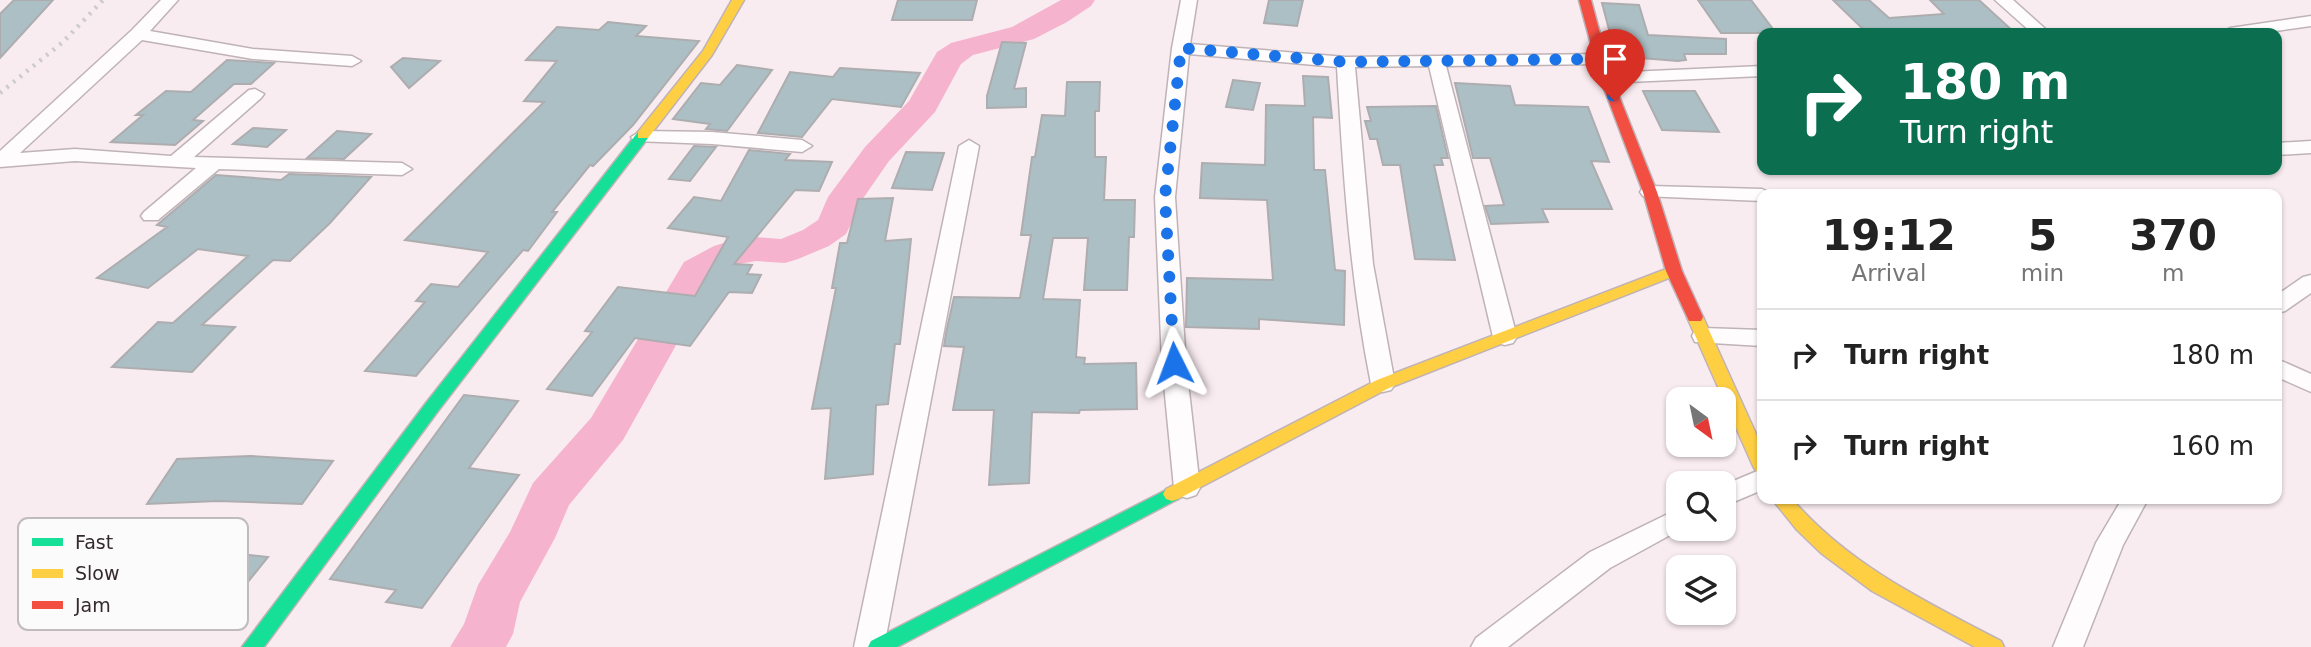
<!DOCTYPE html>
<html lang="en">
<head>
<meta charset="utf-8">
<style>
  body { margin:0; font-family:"DejaVu Sans",sans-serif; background:#f6f6f6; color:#222; height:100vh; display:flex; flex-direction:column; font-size:26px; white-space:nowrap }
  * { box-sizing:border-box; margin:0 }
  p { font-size:23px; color:#767676 }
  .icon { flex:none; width:38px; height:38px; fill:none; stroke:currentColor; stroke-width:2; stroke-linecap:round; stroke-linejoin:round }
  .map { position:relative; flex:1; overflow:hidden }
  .panel { position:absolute; left:1757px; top:189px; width:525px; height:315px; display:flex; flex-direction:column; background:#fff; border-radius:14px; box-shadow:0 2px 5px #0004 }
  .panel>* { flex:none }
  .hud { position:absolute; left:1757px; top:28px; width:525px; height:147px; border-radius:14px; box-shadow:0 2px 5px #0004; background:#0b6e4f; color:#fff; overflow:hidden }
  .needle { width:46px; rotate:147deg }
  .fabs { position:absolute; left:1666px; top:387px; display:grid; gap:14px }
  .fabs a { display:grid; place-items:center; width:70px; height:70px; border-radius:14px; background:#fff; box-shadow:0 2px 5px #0004; font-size:35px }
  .pin { position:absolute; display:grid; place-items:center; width:60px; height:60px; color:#fff; margin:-72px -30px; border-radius:50% 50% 50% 0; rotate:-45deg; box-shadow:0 0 7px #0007 }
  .pin .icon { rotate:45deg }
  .me { position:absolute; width:77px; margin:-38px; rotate:357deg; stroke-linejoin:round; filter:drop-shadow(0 0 5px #0008) }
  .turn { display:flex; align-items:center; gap:24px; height:147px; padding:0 28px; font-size:32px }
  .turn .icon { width:91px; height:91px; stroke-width:2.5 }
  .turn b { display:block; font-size:49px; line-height:60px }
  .eta { display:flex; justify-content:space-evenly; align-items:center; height:119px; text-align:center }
  .eta b { font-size:42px; font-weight:800; line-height:49px }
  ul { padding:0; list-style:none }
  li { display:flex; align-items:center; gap:21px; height:91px; padding:0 28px; border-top:2px solid #e0e0e0 }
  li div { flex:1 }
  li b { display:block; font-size:26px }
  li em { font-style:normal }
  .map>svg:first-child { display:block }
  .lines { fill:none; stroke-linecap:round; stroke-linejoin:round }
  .river { fill:#f5b3cd; fill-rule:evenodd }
  .building { fill:#acbfc5; stroke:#adadaf; stroke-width:2 }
  .street-casing { stroke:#bfb3b7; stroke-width:3 }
  .fast-casing { stroke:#bfb3b7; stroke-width:3 }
  .slow-casing { stroke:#bfb3b7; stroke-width:3 }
  .jam-casing { stroke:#bfb3b7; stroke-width:3 }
  .street { fill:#fefcfd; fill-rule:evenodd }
  .fast { fill:#16e098; fill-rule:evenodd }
  .slow { fill:#ffcf43; fill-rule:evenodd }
  .jam { fill:#f24e42; fill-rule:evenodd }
  .rail { stroke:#cecbcc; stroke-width:4.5; stroke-dasharray:2.5 6; stroke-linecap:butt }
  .route { stroke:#1a73e8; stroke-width:12; stroke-dasharray:0 21.6 }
  .key { fill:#fbfbfb; stroke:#c0bcbe; stroke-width:2 }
  .key-label { font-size:19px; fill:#35292e }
</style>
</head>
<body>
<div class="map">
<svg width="2311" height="647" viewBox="0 0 2311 647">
  <rect width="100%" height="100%" fill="#f9ecf0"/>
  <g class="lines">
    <path class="river" d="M1061,0H1095L1091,6L1067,22L1034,39L973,55L961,64L935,112L889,161L864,197L846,234L829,246L798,259L785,263L756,261L738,264L713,279L623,440L569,505L555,538L520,602L513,634L506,647H450L464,624L478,585L510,532L533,483L591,418L684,262L714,246L727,242L756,237L781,239L803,230L818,220L828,197L865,147L909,101L937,52L951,43L1012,27Z"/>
  </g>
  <path class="building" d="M14,0H53L0,58V14Z
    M898,0H977L972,20H892Z
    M1269,0H1303L1297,26L1264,23Z
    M1698,0H1751L1776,33H1721Z
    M1833,0H1869L1889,18L1944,14L1930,0H1979L2015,33H1867Z
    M1602,3L1639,5L1648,35L1726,39V54H1684L1686,60L1678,61L1616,56Z
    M608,22L646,26L636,36L699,41L633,125L593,166L590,165L552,212H557L528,251L523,250L416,376L365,371L425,302L416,301L431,284L458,287L488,252L405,240L544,102L524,101L557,61L526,60L557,27L599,30Z
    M1002,42L1026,43L1014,89L1026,88V107L987,108V96Z
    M403,58L440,61L409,88L391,67Z
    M227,60L274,63L251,84H234L193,120L203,121L175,145L111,142L143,115H136L166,91L191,92Z
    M737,65L772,70L727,131L706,129L710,124L673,119L701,83L720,85Z
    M840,68L920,73L901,107L832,99L802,137L758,133L790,72L833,77Z
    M1303,76L1328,77L1332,118L1313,117L1314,170H1325L1335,270L1345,271L1344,325L1259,319V329L1186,327L1187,278L1273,280L1267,200L1200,198L1202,163L1265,165L1266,105L1305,106Z
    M1233,80L1260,83L1253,110L1226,107Z
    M1067,82H1100L1099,111H1095V157H1106L1104,200H1135L1134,237H1129L1127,290H1084L1088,238H1053L1043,299L1080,300L1076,357L1085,358L1084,364L1136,363L1137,409L1080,410L1079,413L1032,412L1029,483L989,485L994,410H953L964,347L944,346L946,333L954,297L1020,298L1031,235H1021L1032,157H1035L1042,115L1065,116Z
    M1455,83L1510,86L1515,105L1588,107L1609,162L1591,161L1612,209H1542L1548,222L1491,224L1485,206L1504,205L1490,158H1473Z
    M1643,91H1695L1719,132L1662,130Z
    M1436,106L1448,158H1441L1443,165H1434L1455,260L1415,259L1400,165H1383L1377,139H1370L1365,121H1371L1367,107Z
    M253,128L286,130L267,147L233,144Z
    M337,131L371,134L344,159L307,158Z
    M694,146L716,147L690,181L669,179Z
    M749,150L790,154L785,160L832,162L819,191L795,190L734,264L752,265L747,274L761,275L752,293L729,292L690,346L635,338L592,396L547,389L592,332L585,331L618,287L695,296L728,237L668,228L694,197L721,201Z
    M906,152L944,153L932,190L892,188Z
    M289,174L371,177L330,223L290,261L273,260L202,325L235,327L192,372L112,367L158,322L173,323L248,256L198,249L148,288L97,278L167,227L157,225L216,175L281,180Z
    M893,198L885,241L911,239L900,344H895L888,404L876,405L873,474L825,479L831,408L812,409L836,288H832L840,243H847L858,199Z
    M464,395L518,401L469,468L519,475L422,608L386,602L396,590L330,579Z
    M250,456L333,461L302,504L218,501L147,504L177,459Z
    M212,551L268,557L218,619L159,612Z"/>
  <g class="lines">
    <g class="street-casing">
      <path id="street" d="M161,0H178L150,31L253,49L352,56L361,61L352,66L253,59L142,40L20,153L75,149L171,156L249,90L255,89L264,94L261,98L194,157L402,163L412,169L402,175L219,169L158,220H144L141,216L144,212L196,168L75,161L0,167V151L132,30Z
        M1181,0H1197L1190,44L1346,57L1603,54L1612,59L1603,64L1446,66L1517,337L1513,343L1505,345L1497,343L1493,337L1429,66L1355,67L1373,264L1395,384L1391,390L1383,392L1375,390L1371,384C1350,279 1343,173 1337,67L1189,54L1175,197L1186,364L1200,488L1196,495L1187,498L1178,495L1174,488L1162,364L1155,197L1172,48Z
        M1995,0H2013L2050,33H2032Z
        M2311,16V26L2262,33H2222L2230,28Z
        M1762,66V76L1606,83L1597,78L1606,73Z
        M641,131L712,132L802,140L812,146L802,152L712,144L634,141L631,137Z
        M969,140L979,146L884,647H854L959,146Z
        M2311,141V153L2277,155V143Z
        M1650,186L1762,189L1772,194H1762V201L1643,196L1640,192L1643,188Z
        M2311,275V293L2285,311L2277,313V295L2303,277Z
        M1703,328L1762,330V346L1695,342L1692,336L1695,330Z
        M2277,359L2311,374V392L2277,377Z
        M1762,469V490L1724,506V485Z
        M2122,499H2148L2123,545L2083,647H2053L2096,543Z
        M1678,509V528H1683L1610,568L1508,647H1471L1476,638L1590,552Z"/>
    </g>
    <g class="fast-casing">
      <path id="fast" d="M643,131L648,132V138L438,411L264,647H242L426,403L638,132Z
        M1172,487L1178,489L1181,494L1178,499L897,647H868L871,641Z"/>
    </g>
    <g class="slow-casing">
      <path id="slow" d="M732,0H744L712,55L648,138H638V132L703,51Z
        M1674,266L1682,271L1679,274L1389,388L1178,499L1172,501L1166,499L1163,494L1166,489L1377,380Z
        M1695,312L1703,317L1762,447V473L1756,471L1753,466L1687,317Z
        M1772,499H1792C1849,565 1924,601 2001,641L2004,647H1975L1872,591L1821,553L1797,530Z"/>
    </g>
    <g class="jam-casing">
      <path id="jam" d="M1579,0H1591L1612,78L1657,192L1682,271L1703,317L1701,321H1689L1666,271L1643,192L1600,78Z"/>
    </g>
    <use href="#street" class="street"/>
    <use href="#fast" class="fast"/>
    <use href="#slow" class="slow"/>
    <use href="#jam" class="jam"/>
    <path class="rail" d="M0,93L63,42L103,0"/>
  </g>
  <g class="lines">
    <path class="route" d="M1174,363L1165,197L1181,48L1346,62L1604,59L1606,78L1615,101"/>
  </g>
  <rect x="18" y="518" width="230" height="112" rx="10" class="key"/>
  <rect x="32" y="538" width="31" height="8" fill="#16e098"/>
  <rect x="32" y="569" width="31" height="9" fill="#ffcf43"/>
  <rect x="32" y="601" width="31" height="8" fill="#f24e42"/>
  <g class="key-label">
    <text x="75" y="549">Fast</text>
    <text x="75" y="580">Slow</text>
    <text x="75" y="612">Jam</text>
  </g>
</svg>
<div class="fabs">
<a><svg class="needle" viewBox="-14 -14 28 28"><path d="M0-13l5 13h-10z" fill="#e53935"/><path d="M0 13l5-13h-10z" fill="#767676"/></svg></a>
<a><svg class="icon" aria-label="search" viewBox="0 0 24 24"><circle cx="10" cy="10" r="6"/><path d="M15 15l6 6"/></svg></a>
<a><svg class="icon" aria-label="layers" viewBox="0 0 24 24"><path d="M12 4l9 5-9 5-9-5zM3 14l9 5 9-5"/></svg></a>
</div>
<div class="pin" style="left:1615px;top:101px;background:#d93025"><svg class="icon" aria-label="arrive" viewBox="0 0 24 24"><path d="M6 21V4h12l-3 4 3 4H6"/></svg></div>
<svg class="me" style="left:1174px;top:363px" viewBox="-20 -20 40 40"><path d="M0-17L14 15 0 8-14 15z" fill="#1a73e8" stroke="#fff" stroke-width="4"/></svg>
<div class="hud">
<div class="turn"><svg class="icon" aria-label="right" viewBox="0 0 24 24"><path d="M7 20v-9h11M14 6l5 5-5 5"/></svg><div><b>180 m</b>Turn right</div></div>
</div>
<section class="panel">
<div class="eta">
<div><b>19:12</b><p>Arrival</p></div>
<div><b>5</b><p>min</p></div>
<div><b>370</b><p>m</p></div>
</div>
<ul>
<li><svg class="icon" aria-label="right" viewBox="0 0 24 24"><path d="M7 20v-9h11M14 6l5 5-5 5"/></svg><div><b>Turn right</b></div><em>180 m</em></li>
<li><svg class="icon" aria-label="right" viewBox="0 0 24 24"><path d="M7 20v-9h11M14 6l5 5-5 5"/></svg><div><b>Turn right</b></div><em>160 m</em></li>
</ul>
</section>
</div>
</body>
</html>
